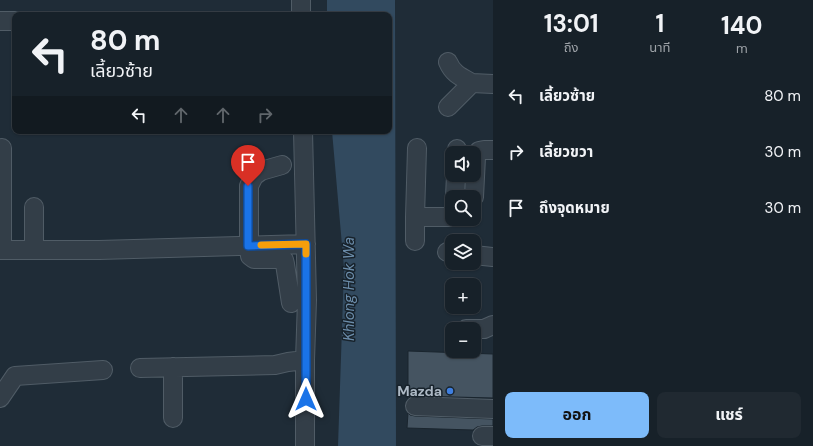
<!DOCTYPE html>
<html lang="th">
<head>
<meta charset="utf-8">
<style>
  body { margin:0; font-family:"DM Sans","Noto Sans Thai",sans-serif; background:#202931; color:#f1f3f6; height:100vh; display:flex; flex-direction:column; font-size:15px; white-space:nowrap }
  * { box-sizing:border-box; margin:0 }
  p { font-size:13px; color:#9ea3a8 }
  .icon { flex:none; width:22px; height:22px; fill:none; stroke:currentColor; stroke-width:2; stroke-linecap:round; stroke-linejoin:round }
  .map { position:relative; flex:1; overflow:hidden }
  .panel { display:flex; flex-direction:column; background:#172129; width:320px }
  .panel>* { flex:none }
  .guide { position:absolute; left:12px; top:12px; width:380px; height:122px; border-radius:8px; box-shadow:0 1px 3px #0004,0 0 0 1px #363e46; background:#172129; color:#f1f3f6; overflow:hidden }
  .controls { position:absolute; left:445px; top:146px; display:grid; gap:8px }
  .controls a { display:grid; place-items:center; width:36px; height:36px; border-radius:8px; background:#172129; box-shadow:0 1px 3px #0004,0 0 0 1px #363e46; font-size:20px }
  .pin { position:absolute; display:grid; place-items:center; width:34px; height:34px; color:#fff; margin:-41px -17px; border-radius:50% 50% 50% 0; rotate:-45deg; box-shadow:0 0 4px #0007 }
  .pin .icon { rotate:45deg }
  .me { position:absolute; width:44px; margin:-22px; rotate:0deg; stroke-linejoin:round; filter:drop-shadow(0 0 3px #0008) }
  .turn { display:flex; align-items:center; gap:14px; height:84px; padding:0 12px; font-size:18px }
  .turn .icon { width:52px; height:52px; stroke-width:2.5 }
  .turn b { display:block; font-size:28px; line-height:34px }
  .lanes { display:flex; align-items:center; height:38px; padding:0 12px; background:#0003; justify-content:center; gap:20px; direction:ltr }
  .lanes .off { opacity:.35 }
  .eta { display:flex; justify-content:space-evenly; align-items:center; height:68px; text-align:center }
  .eta b { font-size:24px; font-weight:700; line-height:28px }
  .cta { display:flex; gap:8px; margin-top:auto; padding:8px 12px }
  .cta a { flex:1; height:46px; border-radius:8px; background:#7dbbfa; color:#111; font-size:16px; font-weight:700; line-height:46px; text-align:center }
  .cta a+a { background:#202931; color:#f1f3f6 }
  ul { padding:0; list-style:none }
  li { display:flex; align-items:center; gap:12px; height:56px; padding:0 12px }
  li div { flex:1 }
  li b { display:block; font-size:15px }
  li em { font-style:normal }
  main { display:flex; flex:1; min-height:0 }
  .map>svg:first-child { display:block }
  .water { fill:#324a5f }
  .building { fill:#455461; stroke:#1a252e }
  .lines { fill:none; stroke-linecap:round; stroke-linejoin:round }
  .minor-casing { stroke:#505c66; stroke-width:20 }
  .minor { stroke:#333e48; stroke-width:18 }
  .route-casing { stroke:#114b97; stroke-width:10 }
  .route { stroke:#1a73e8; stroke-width:7 }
  .slow { stroke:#f59e0b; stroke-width:7 }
  .shop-dot { fill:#3f7fe0; stroke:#18232c; stroke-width:1.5 }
  .labels { text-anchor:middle; stroke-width:3; stroke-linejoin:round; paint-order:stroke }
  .poi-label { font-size:14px; font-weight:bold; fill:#adb9c5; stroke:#18232c; text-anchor:end }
  .water-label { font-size:15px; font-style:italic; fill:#6c8daa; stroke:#18232c }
</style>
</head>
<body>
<main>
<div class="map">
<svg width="493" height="446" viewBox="0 0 493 446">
  <rect width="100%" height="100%" fill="#1f2c37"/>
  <path class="water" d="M327,0H395L396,446H338L344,268L332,131H389V15H327Z"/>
  <path class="building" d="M408,351L493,354V398L415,396L410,397L408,399Z
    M408,413L410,415L415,416L493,419V426H482L477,427L473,430L407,428Z"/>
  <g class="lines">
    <g class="minor-casing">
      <path id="minor" d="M301,15V0
        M0,21H15
        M448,62C453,74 461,77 472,83
        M448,107L472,83L493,84
        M303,131L307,300L305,360V446
        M2,148V250
        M457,153V149
        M282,165L261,171L254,176L249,186V246L250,256L254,259H281L284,260L285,264L291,303
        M455,197L456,175
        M474,197L476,157L479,151L484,150H493
        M34,207V250
        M415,217H452
        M415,241V217L417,148
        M0,250H99L306,244
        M447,252H452
        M474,255L493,257
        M466,329H484L493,325
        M173,367V418
        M140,368L275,365L288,362L305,360
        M0,398L15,376L103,370
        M415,406L493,409
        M482,436H493"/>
    </g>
    <use href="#minor" class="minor"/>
  </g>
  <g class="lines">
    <g class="route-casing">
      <path id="route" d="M248,186V246L306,244V399"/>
    </g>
    <use href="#route" class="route"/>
    <path class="slow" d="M261,245L306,244V254"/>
  </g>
  <circle class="shop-dot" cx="450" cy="391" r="4"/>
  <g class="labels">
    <g class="poi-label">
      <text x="442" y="396">Mazda</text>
    </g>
    <g class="water-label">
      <text transform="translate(349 289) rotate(-90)" y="5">Khlong Hok Wa</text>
    </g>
  </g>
</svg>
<div class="controls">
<a><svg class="icon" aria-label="sound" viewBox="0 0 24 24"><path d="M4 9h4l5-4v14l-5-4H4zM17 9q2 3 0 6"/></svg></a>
<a><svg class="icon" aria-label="search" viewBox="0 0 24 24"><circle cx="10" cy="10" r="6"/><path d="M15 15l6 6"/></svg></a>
<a><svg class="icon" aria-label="layers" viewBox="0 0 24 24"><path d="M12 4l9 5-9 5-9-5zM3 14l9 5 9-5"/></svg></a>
<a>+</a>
<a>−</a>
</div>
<div class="pin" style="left:248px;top:186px;background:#d93025"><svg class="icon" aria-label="arrive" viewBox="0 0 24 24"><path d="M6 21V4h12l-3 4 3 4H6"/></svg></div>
<svg class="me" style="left:306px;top:399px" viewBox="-20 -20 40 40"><path d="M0-17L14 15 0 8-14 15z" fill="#1a73e8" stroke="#fff" stroke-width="4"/></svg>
<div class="guide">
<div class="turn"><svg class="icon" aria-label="left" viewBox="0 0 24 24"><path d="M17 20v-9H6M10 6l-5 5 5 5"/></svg><div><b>80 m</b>เลี้ยวซ้าย</div></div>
<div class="lanes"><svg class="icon" aria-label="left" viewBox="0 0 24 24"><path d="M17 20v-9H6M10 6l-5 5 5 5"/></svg><svg class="icon off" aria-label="ahead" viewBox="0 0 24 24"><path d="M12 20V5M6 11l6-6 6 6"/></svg><svg class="icon off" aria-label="ahead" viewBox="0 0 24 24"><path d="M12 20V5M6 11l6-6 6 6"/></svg><svg class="icon off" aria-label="right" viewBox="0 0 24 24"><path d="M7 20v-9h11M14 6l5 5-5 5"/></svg></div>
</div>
</div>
<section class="panel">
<div class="eta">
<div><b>13:01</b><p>ถึง</p></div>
<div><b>1</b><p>นาที</p></div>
<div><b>140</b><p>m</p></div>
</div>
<ul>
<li><svg class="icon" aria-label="left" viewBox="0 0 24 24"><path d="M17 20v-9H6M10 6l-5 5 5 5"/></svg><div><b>เลี้ยวซ้าย</b></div><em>80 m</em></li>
<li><svg class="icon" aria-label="right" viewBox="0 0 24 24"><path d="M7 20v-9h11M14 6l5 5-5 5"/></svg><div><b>เลี้ยวขวา</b></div><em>30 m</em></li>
<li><svg class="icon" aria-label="arrive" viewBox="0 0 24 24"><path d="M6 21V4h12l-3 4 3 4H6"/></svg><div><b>ถึงจุดหมาย</b></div><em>30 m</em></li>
</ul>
<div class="cta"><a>ออก</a><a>แชร์</a></div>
</section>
</main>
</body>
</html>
